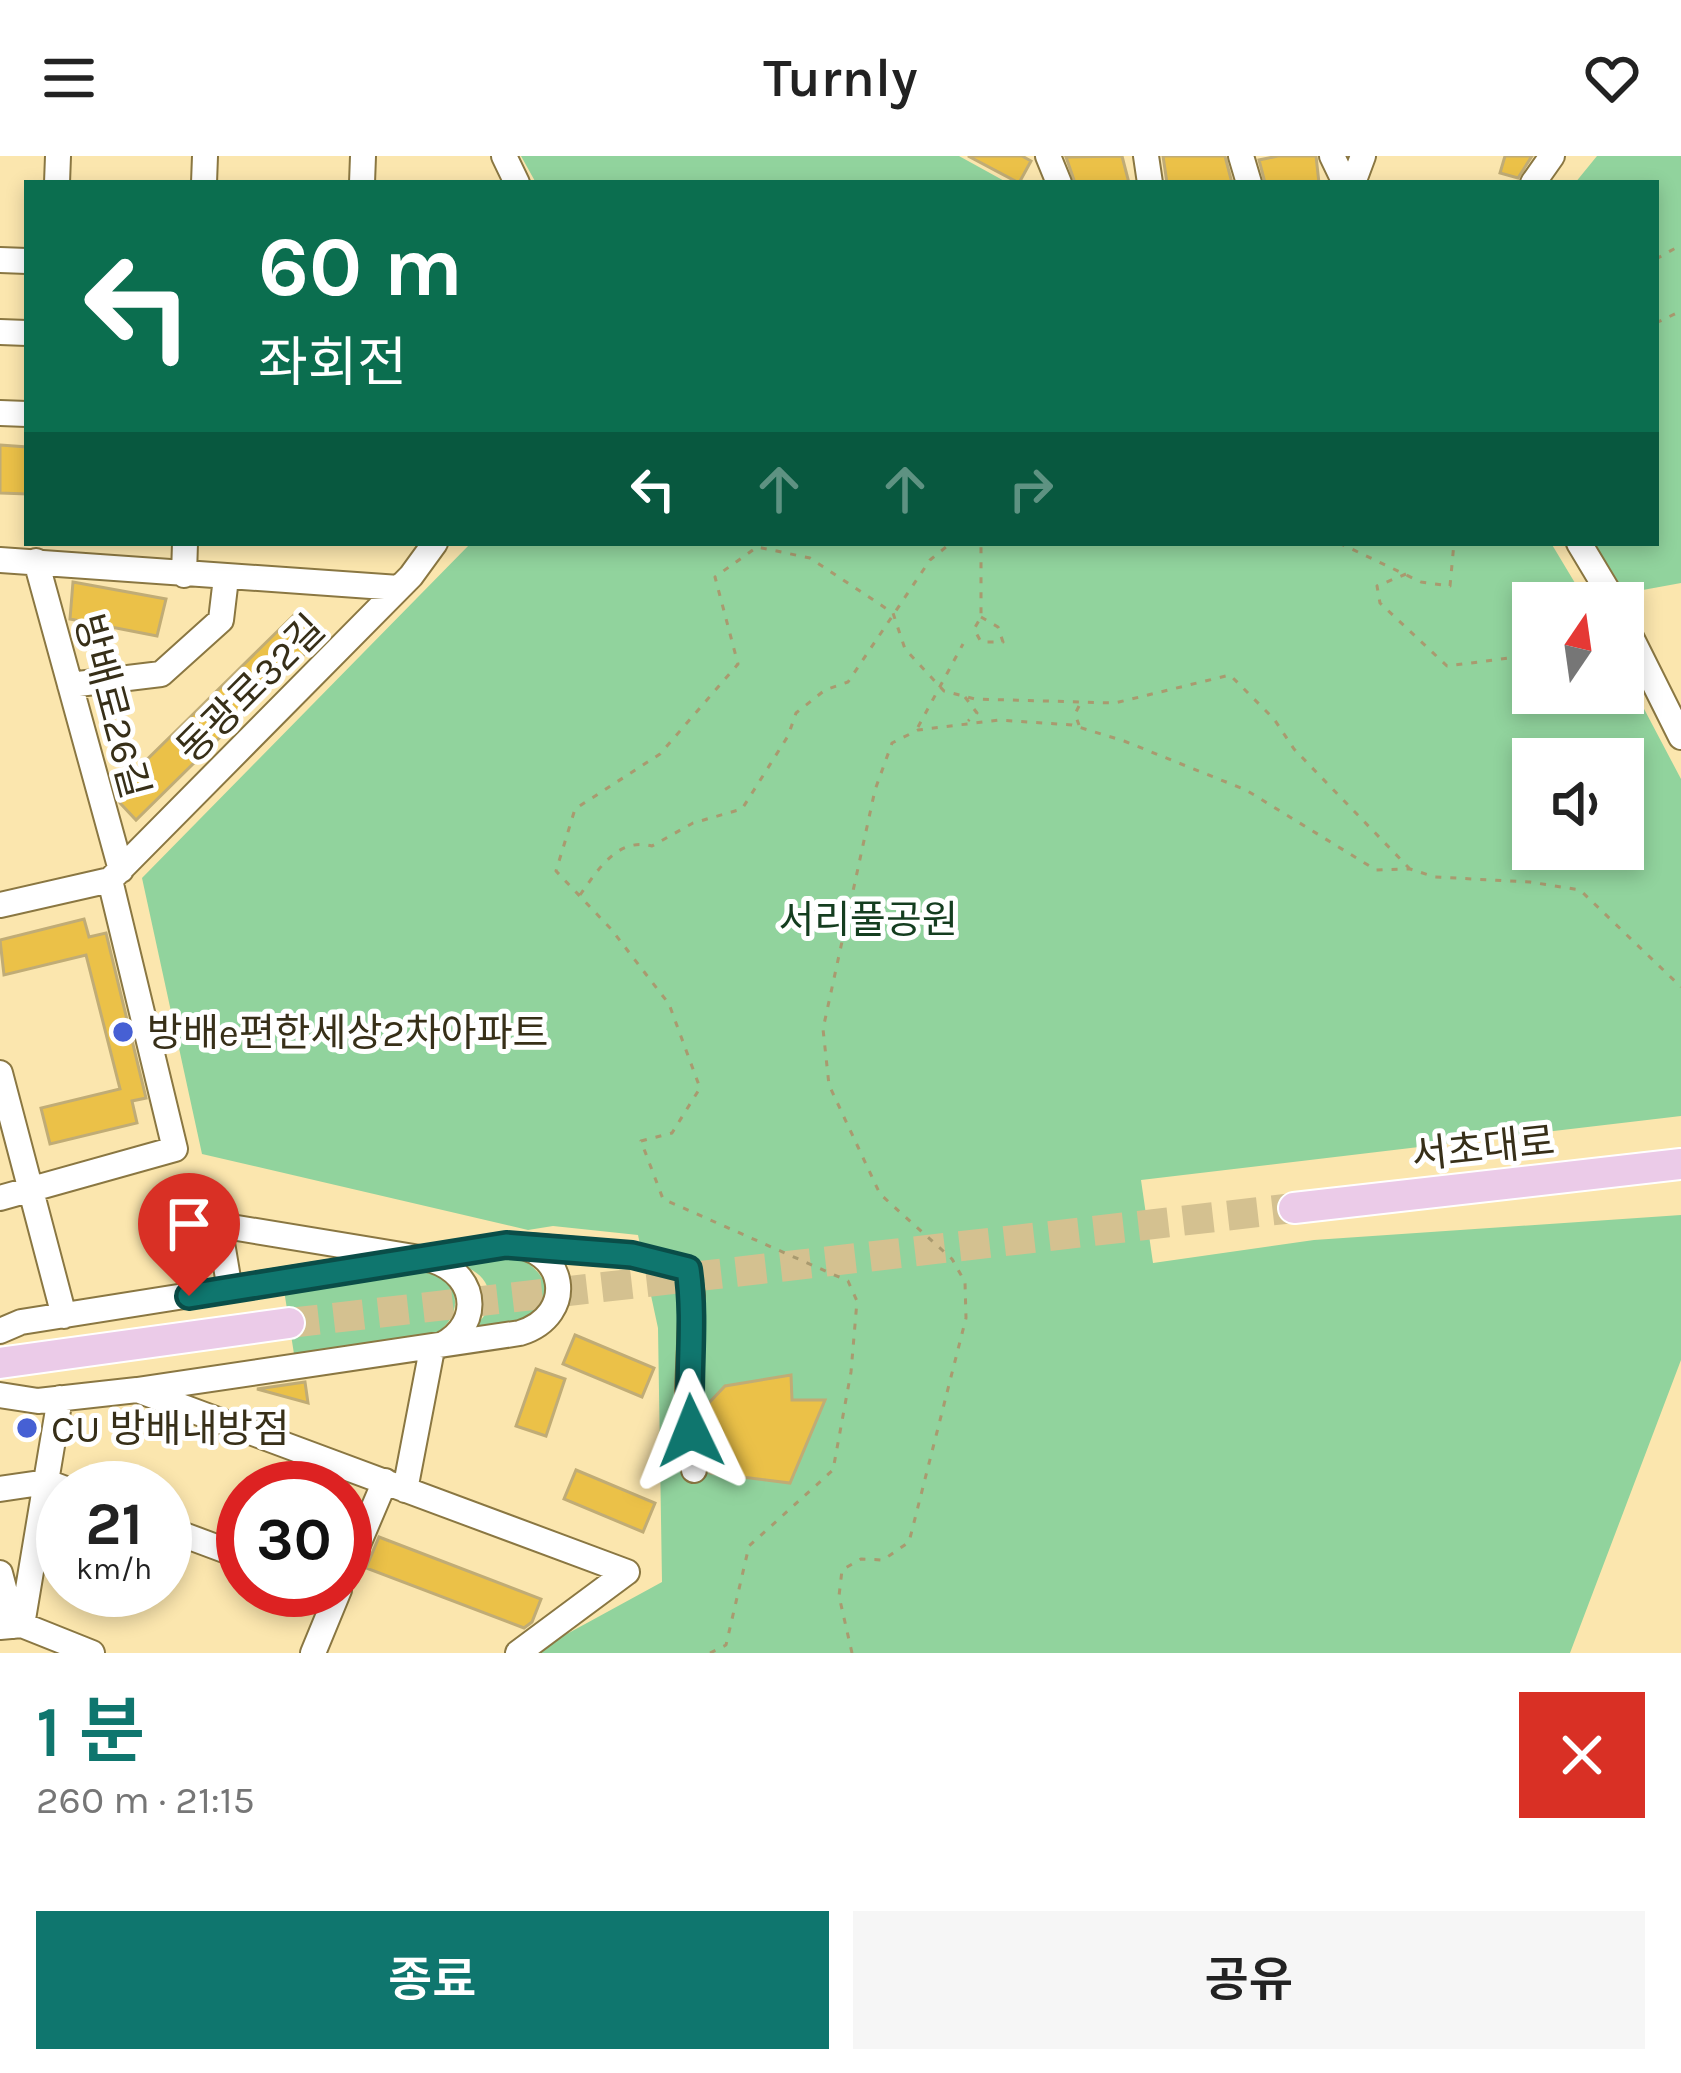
<!DOCTYPE html>
<html lang="ko">
<head>
<meta charset="utf-8">
<style>
  body { margin:0; font-family:Karla,"Noto Sans KR",sans-serif; background:#f6f6f6; color:#222; height:100vh; display:flex; flex-direction:column; font-size:45px; white-space:nowrap }
  * { box-sizing:border-box; margin:0 }
  p { font-size:39px; color:#767676 }
  .icon { flex:none; width:66px; height:66px; fill:none; stroke:currentColor; stroke-width:2; stroke-linecap:round; stroke-linejoin:round }
  .map { position:relative; height:1497px; overflow:hidden }
  .panel { display:flex; flex-direction:column; background:#fff; flex:1 }
  .panel>* { flex:none }
  .hud { position:absolute; left:24px; top:24px; width:1635px; height:366px; border-radius:0px; box-shadow:0 6px 18px #0003; background:#0b6e4f; color:#fff; overflow:hidden }
  .needle { width:78px; rotate:13deg }
  .tools { position:absolute; left:1512px; top:426px; display:grid; gap:24px }
  .tools a { display:grid; place-items:center; width:132px; height:132px; border-radius:0px; background:#fff; box-shadow:0 6px 18px #0003; font-size:60px }
  .speed { position:absolute; left:36px; top:1305px; display:flex; gap:24px; font-size:60px; font-weight:700; text-align:center }
  .speed>* { display:grid; place-content:center; width:156px; height:156px; border-radius:50%; background:#fff; box-shadow:0 6px 18px #0003; line-height:1 }
  .speed small { font-size:30px; font-weight:400 }
  .speed .limit { border:18px solid #d22; background:#fff; color:#111 }
  .pin { position:absolute; display:grid; place-items:center; width:102px; height:102px; color:#fff; margin:-123px -51px; border-radius:50% 50% 50% 0; rotate:-45deg; box-shadow:0 0 12px #0007 }
  .pin .icon { rotate:45deg }
  .me { position:absolute; width:132px; margin:-66px; rotate:358deg; stroke-linejoin:round; filter:drop-shadow(0 0 9px #0008) }
  .turn { display:flex; align-items:center; gap:42px; height:252px; padding:0 36px; font-size:54px }
  .turn .icon { width:156px; height:156px; stroke-width:2.5 }
  .turn b { display:block; font-size:84px; line-height:102px }
  .lanes { display:flex; align-items:center; height:114px; padding:0 36px; background:#0003; justify-content:center; gap:60px; direction:ltr }
  .lanes .off { opacity:.35 }
  .round { display:grid; place-items:center; flex:none; width:126px; height:126px; border-radius:0px; background:#f6f6f6 }
  .headline { display:flex; align-items:center; justify-content:space-between; height:204px; padding:0 36px }
  h1 { font-size:72px; font-weight:600; line-height:90px; color:#0f766e }
  .primary-button { display:flex; gap:24px; margin-top:auto; padding:24px 36px }
  .primary-button a { flex:1; height:138px; border-radius:0px; background:#0f766e; color:#fff; font-size:48px; font-weight:600; line-height:138px; text-align:center }
  .primary-button a+a { background:#f6f6f6; color:#222 }
  header { display:flex; justify-content:space-between; align-items:center; height:156px; padding:0 36px; background:#fff; font-size:54px; font-weight:600 }
  .map>svg:first-child { display:block }
  .green { fill:#91d39d; fill-rule:evenodd }
  .building { fill:#ebc148; stroke:#c0ac76; stroke-width:3 }
  .lines { fill:none; stroke-linecap:round; stroke-linejoin:round }
  .major-tunnel { stroke:#d4c190; stroke-width:30; stroke-dasharray:30 15; stroke-linecap:butt }
  .minor-casing { stroke:#8a7742; stroke-width:28 }
  .major-casing { stroke:#fff; stroke-width:34 }
  .path { stroke:#a99a6f; stroke-width:3; stroke-dasharray:6 9; stroke-linecap:butt }
  .minor { stroke:#fff; stroke-width:24 }
  .major { stroke:#ebcbe8; stroke-width:30 }
  .route-casing { stroke:#0a4d48; stroke-width:30 }
  .route { stroke:#0f766e; stroke-width:21 }
  .poi-dot { fill:#4660d4; stroke:#fff; stroke-width:4.5 }
  .labels { text-anchor:middle; stroke-width:10; stroke-linejoin:round; paint-order:stroke }
  .street-label { font-size:39px; fill:#372f18; stroke:#fff }
  .park-label { font-size:39px; fill:#143d1f; stroke:#fff }
  .poi-label { font-size:39px; fill:#372f18; stroke:#fff; text-anchor:start }
</style>
</head>
<body>
<header><svg class="icon" aria-label="menu" viewBox="0 0 24 24"><path d="M4 6h16M4 12h16M4 18h16"/></svg>Turnly<svg class="icon" aria-label="heart" viewBox="0 0 24 24"><path d="M12 20l-8-8c-3-5 5-10 8-4 3-6 11-1 8 4z"/></svg></header>
<div class="map">
<svg width="1681" height="1497" viewBox="0 0 1681 1497">
  <rect width="100%" height="100%" fill="#fbe6ae"/>
  <path class="green" d="M521,0H959L1008,27H536Z
    M1597,0H1681V427L1621,438L1593,387H1656V27H1575Z
    M471,387H1551L1587,447H1533V537H1623V513L1681,623V960L1141,1024L1153,1107L1314,1084L1681,1059V1204L1570,1497H532L662,1426L658,1172L638,1079L553,1070L528,1074L202,998L142,722ZM1533,603H1623V693H1533Z
    M518,1101C543,1114 561,1141 530,1160C516,1169 489,1169 472,1172C499,1153 494,1120 463,1110Z
    M428,1114C460,1124 464,1157 438,1176L294,1198L284,1134Z"/>
  <path class="building" d="M968,0H1022L1031,5L1019,27Z
    M1122,0L1129,27H1075L1066,1Z
    M1163,0H1225L1232,27H1167Z
    M1278,0H1316L1319,27H1265L1259,4Z
    M1505,0H1532L1518,22L1500,17Z
    M0,289L27,291V338L0,337Z
    M73,426L166,443L157,480L70,463Z
    M299,454L324,479L136,664L120,647L116,634Z
    M84,763L89,781L106,777L146,942L132,945L137,967L50,988L41,952L120,933L86,799L4,819L0,784Z
    M575,1179L654,1212L642,1241L563,1208Z
    M536,1213L565,1223L546,1280L516,1270Z
    M791,1219L792,1244H825L790,1327L710,1317L706,1250L725,1230Z
    M305,1226L308,1247L257,1233Z
    M576,1314L655,1347L643,1376L564,1343Z
    M379,1381L541,1443L532,1466L524,1472L366,1412Z"/>
  <g class="lines">
    <path class="major-tunnel" d="M289,1167L1294,1052"/>
    <g class="minor-casing">
      <path id="minor" d="M504,0L517,27
        M1048,0L1059,27
        M1146,0L1150,27
        M1241,0L1249,27
        M1332,0L1345,27
        M57,27L58,0
        M204,27L205,0
        M362,27L363,0
        M1353,27L1363,0
        M1533,27L1552,0
        M0,104L27,105
        M0,176L27,177
        M0,257L27,258
        M1579,387L1615,447
        M0,404L399,432
        M36,405L121,714
        M184,419L185,387
        M1623,465L1681,581
        M70,529L161,518L221,464L226,422
        M110,724L411,420L435,387
        M0,749L110,724
        M0,917L64,1160
        M0,1042L175,993L110,724
        M528,1090L632,1099L688,1113L692,1140L688,1236L694,1314
        M230,1134L219,1069L432,1104C482,1120 482,1176 432,1193L405,1334
        M0,1175L21,1166L506,1089C567,1089 578,1159 520,1177L137,1234L38,1245L0,1239
        M140,1235L627,1416
        M0,1333L47,1326L63,1332
        M165,1372L243,1401
        M0,1417L14,1470
        M345,1419L385,1325
        M22,1469L60,1242
        M0,1471L22,1469L92,1497
        M313,1497L339,1434
        M518,1497L627,1416"/>
    </g>
    <g class="major-casing">
      <path id="major" d="M1294,1052L1681,1008
        M0,1207L289,1167"/>
    </g>
    <path class="path" d="M1656,103L1681,89
      M1656,167L1681,155
      M1339,387L1421,426L1450,430L1454,387
      M1406,418L1377,430L1380,447L1447,510L1533,499
      M981,461L998,471L1003,486H981L974,473L981,461V387
      M965,541L977,557L968,565
      M1079,550L1075,558L1079,569
      M918,571L963,488
      M580,739C598,714 617,681 652,690L693,667L742,653L788,580L796,557L825,534L848,526L930,404L951,387
      M710,1497L726,1489L749,1390L833,1314L851,1216L857,1145L848,1125L663,1043L641,985L672,977L700,932L669,848L611,773L556,715L575,653L660,598L738,508L715,421L757,391L810,402L893,457L905,493L944,535L975,543L1115,547L1230,519L1274,563L1294,593L1410,713
      M852,1497L839,1440L842,1414L861,1403L883,1404L909,1386L966,1162L965,1126L952,1103L880,1038L829,929L823,873L875,634L892,587L918,574L999,564L1072,569L1124,585L1246,634L1376,714L1410,713L1435,721L1530,726L1580,734L1681,831"/>
    <use href="#minor" class="minor"/>
    <use href="#major" class="major"/>
  </g>
  <g class="lines">
    <g class="route-casing">
      <path id="route" d="M189,1140L506,1089L632,1099L688,1113C696,1167 687,1221 691,1275"/>
    </g>
    <use href="#route" class="route"/>
  </g>
  <g class="poi-dot">
    <circle cx="123" cy="876" r="12"/>
    <circle cx="27" cy="1272" r="12"/>
  </g>
  <g class="labels">
    <g class="street-label">
      <text transform="translate(250 532) rotate(-45)" y="14">동광로32길</text>
      <text transform="translate(113 550) rotate(75)" y="14">방배로26길</text>
      <text transform="translate(1483 991) rotate(-6)" y="14">서초대로</text>
    </g>
    <g class="park-label">
      <text x="868" y="777">서리풀공원</text>
    </g>
    <g class="poi-label">
      <text x="147" y="890">방배e편한세상2차아파트</text>
      <text x="51" y="1286">CU 방배내방점</text>
    </g>
  </g>
</svg>
<div class="tools">
<a><svg class="needle" viewBox="-14 -14 28 28"><path d="M0-13l5 13h-10z" fill="#e53935"/><path d="M0 13l5-13h-10z" fill="#767676"/></svg></a>
<a><svg class="icon" aria-label="sound" viewBox="0 0 24 24"><path d="M4 9h4l5-4v14l-5-4H4zM17 9q2 3 0 6"/></svg></a>
</div>
<div class="speed"><div>21<small>km/h</small></div><div class="limit">30</div></div>
<div class="pin" style="left:189px;top:1140px;background:#d93025"><svg class="icon" aria-label="arrive" viewBox="0 0 24 24"><path d="M6 21V4h12l-3 4 3 4H6"/></svg></div>
<svg class="me" style="left:691px;top:1275px" viewBox="-20 -20 40 40"><path d="M0-17L14 15 0 8-14 15z" fill="#0f766e" stroke="#fff" stroke-width="4"/></svg>
<div class="hud">
<div class="turn"><svg class="icon" aria-label="left" viewBox="0 0 24 24"><path d="M17 20v-9H6M10 6l-5 5 5 5"/></svg><div><b>60 m</b>좌회전</div></div>
<div class="lanes"><svg class="icon" aria-label="left" viewBox="0 0 24 24"><path d="M17 20v-9H6M10 6l-5 5 5 5"/></svg><svg class="icon off" aria-label="ahead" viewBox="0 0 24 24"><path d="M12 20V5M6 11l6-6 6 6"/></svg><svg class="icon off" aria-label="ahead" viewBox="0 0 24 24"><path d="M12 20V5M6 11l6-6 6 6"/></svg><svg class="icon off" aria-label="right" viewBox="0 0 24 24"><path d="M7 20v-9h11M14 6l5 5-5 5"/></svg></div>
</div>
</div>
<section class="panel">
<div class="headline"><div><h1>1 분</h1><p>260 m · 21:15</p></div><a class="round" style="background:#d93025;color:#fff"><svg class="icon" aria-label="close" viewBox="0 0 24 24"><path d="M6 6l12 12M18 6L6 18"/></svg></a></div>
<div class="primary-button"><a>종료</a><a>공유</a></div>
</section>
</body>
</html>
